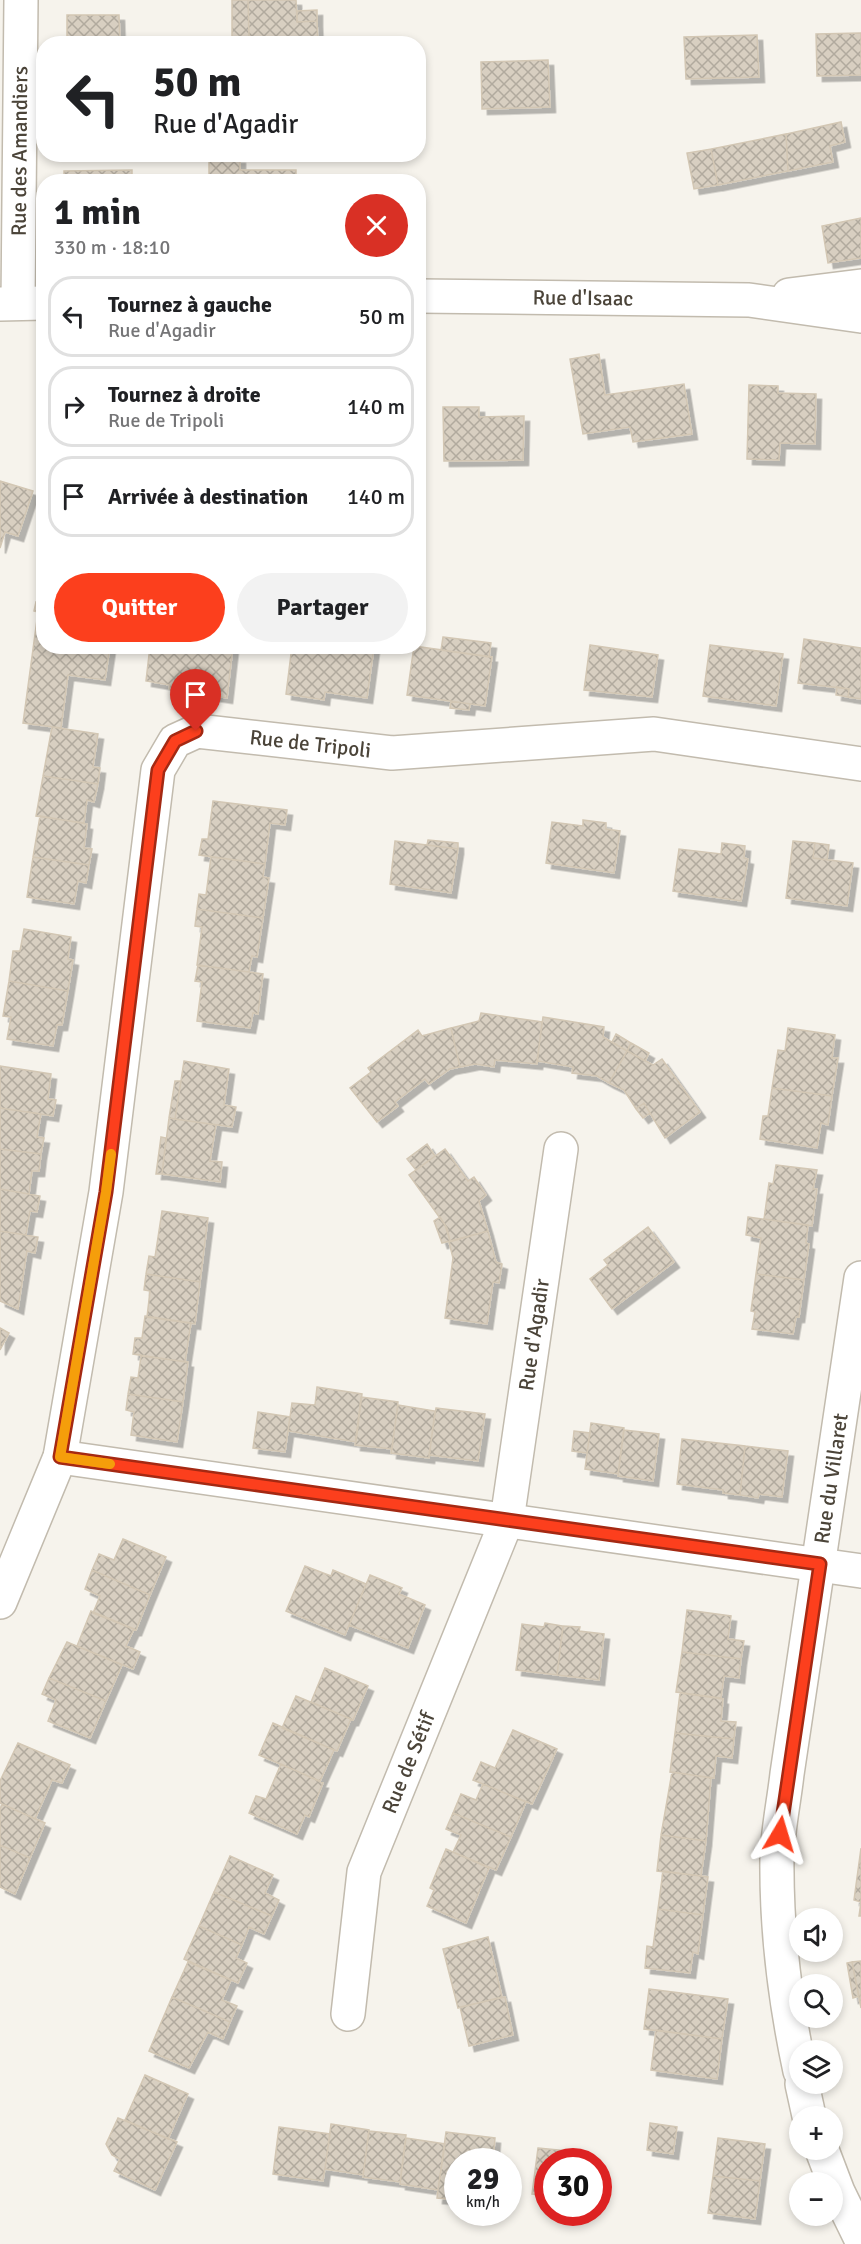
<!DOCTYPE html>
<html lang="fr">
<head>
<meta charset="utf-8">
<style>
  body { margin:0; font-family:Signika,sans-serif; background:#f2f2f2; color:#202124; height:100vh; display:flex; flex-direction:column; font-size:22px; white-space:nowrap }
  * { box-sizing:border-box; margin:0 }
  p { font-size:20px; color:#757577 }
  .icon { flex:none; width:33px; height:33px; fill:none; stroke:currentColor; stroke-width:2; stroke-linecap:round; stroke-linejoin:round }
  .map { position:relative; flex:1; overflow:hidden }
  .details { position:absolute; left:36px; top:174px; width:390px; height:480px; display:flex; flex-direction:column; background:#fff; border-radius:24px; box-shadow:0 3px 9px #0003 }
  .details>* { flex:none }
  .hud { position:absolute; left:36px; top:36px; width:390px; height:126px; border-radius:24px; box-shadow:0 3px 9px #0003; background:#fff; color:#202124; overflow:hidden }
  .buttons { position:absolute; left:789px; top:1908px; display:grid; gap:12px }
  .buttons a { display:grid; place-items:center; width:54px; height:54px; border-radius:50%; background:#fff; box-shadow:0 3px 9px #0003; font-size:30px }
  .speed { position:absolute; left:444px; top:2148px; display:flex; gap:12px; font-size:30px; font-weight:700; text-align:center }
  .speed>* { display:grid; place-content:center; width:78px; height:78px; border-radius:50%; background:#fff; box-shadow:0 3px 9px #0003; line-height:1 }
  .speed small { font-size:15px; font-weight:400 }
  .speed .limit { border:9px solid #d22; background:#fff; color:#111 }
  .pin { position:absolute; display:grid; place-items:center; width:51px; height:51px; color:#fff; margin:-62px -26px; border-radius:50% 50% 50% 0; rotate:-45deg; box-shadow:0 0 6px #0007 }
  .pin .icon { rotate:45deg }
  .me { position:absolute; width:66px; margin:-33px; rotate:7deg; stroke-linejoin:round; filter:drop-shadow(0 0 4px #0008) }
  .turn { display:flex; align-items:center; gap:21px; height:126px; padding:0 18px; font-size:27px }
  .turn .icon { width:78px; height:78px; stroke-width:2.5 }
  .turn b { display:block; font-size:42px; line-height:51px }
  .round { display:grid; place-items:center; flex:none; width:63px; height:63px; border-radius:32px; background:#f2f2f2 }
  .overview { display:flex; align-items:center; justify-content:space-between; height:102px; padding:0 18px }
  h1 { font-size:36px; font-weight:700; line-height:45px }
  .button { display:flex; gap:12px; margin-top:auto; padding:12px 18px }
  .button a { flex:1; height:69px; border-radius:36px; background:#fc3f1d; color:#fff; font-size:24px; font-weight:700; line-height:69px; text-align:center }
  .button a+a { background:#f2f2f2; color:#202124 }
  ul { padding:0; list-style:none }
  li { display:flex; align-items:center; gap:18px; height:81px; margin:0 12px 9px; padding:0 6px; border:3px solid #e0e0e0; border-radius:24px }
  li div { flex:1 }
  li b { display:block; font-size:22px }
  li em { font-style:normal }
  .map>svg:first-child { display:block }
  .building { fill:url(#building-cross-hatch); stroke:#d3c7b4; stroke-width:1.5; filter:url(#shadow) }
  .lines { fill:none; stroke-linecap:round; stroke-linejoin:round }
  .minor-casing { stroke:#c2bbae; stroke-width:36 }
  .tertiary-casing { stroke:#c2bbae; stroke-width:36 }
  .minor { stroke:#fff; stroke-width:33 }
  .tertiary { stroke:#fff; stroke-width:33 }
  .route-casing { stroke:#a42913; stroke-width:15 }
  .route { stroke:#fc3f1d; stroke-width:10 }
  .slow { stroke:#f59e0b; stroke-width:10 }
  .labels { text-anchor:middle; stroke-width:5; stroke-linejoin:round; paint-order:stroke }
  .street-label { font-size:21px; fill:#4b4439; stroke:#fff }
</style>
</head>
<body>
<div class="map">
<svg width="861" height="2244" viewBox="0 0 861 2244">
  <defs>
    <pattern id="building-cross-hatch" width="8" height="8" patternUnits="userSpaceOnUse" patternTransform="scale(1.5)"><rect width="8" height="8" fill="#d8cfc1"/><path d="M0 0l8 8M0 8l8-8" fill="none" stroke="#b1aa9e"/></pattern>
    <filter id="shadow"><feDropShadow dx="5.5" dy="5.5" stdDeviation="0" flood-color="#0004"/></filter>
  </defs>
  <rect width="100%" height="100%" fill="#f6f3ec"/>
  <path class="building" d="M232,0H248L249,37H232Z
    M248,0H296L297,22L317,21L318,44H233L232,37H249Z
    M317,10V21L297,22V11Z
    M67,15H119L120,44H67Z
    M861,33V75L817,76L816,34Z
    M757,35L759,77L686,79L684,37Z
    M548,60L550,107L482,109L481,62Z
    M841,122L845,142L830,146L833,162L788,171L786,134Z
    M786,134L788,171L718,185L711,149Z
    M711,149L718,185L694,189L687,153Z
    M209,158H240V170H296V178L312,179V182H209Z
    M132,170V182H64V171Z
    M861,218V258L828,263L822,226Z
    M599,354L605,395L684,384L692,434L633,442L630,427L583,434L570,359Z
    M749,385L778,386V393L816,394L815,444L780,443L779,460L747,459Z
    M443,407H479V417L524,416L523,460L444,461Z
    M0,481L33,491L18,536L5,532L0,548Z
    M41,595H44V646H110L105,680L68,675L61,728L23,723L38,612L34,611L36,602L40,603Z
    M443,637L491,643L489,657L441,650Z
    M804,639L861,648V699L848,697L849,689L798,683Z
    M590,645L658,655L652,697L584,690Z
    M710,645L783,654L776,706L703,696Z
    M150,646H233L227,698L169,689L170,685L146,681Z
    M292,646L374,647L367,698L325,692L324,700L286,694Z
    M414,646L492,657L485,706L407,695Z
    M837,687L849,689L848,697L836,695Z
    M451,701L470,704L469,710L450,708Z
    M52,727L98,734L93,767L100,768L98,784L43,776Z
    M43,776L98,784L94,802L87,800L84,823L36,816Z
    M213,801L287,810L285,825L270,823L265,864L199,855L202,839H208Z
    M40,816L87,824L84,848L92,849L89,865L33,857Z
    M583,820L606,823V829L620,831L614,873L546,863L552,822L583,826Z
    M428,840L458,843V849L427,845Z
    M395,841L458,849L451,893L390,884Z
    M793,841L815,843L813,858L853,863L847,906L786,898Z
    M722,843L745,846L744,858L748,859L741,901L673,891L679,849L721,854Z
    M815,843L829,845L827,860L813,858Z
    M33,857L89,865L86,883L78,881L74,904L27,897Z
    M211,857L265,864L263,877L269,878L263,918L197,909L199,894L206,895Z
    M197,909L263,918L257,957L252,956L249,972L197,965L202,927L195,926Z
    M24,929L71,937L68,959L73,960L68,991L9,981L13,951H20Z
    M198,965L263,974L258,1014L253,1013L250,1028L197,1021L202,982L195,981Z
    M9,981L68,991L62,1025H57L53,1046L7,1039L11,1017L3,1016Z
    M481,1013L542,1022L537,1064L495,1060L494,1067L475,1064L460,1067L451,1028L479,1021Z
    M543,1017L604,1027L603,1037L627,1051L609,1083L597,1076L572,1073L573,1067L537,1061Z
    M451,1028L460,1067L450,1069L429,1084L425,1079L395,1102L398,1106L377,1122L350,1088L371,1072L368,1068L418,1030L422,1036Z
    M788,1028L835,1035L832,1058H838L832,1096L772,1088L778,1050L785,1051Z
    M616,1034L631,1043L627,1051L612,1042Z
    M631,1043L649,1053L645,1061L627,1051Z
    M627,1051L653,1065L662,1059L700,1112L665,1138L644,1103L636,1109L624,1090L609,1083Z
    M184,1061L229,1069L224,1105L236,1107L232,1127L175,1119Z
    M0,1066L51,1074L48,1099L56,1100L53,1116L0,1108Z
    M175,1081H181L175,1119L169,1118Z
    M772,1088L832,1096L828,1125L821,1123L817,1148L760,1139L763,1116H768Z
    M644,1103L650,1113L643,1118L636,1109Z
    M0,1108L41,1114L37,1137L44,1138L41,1154L0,1149Z
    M169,1118L216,1125L210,1161L222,1162L220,1182L162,1174Z
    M161,1137L166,1138L162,1174H156Z
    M427,1144L435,1156L416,1170L407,1159Z
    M0,1149L41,1154L39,1171H32L29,1194L0,1189Z
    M445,1149L468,1181L474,1177L486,1195L479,1201L488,1231L450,1241L445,1225L409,1175Z
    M776,1165L817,1170L813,1189H817L812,1226L764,1219L769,1183L773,1184Z
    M0,1189L40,1196L37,1212L30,1211L26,1235L0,1231Z
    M162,1211L208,1218L200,1282L146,1274L149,1256L155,1257Z
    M440,1217L447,1228L450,1241L442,1243L434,1221Z
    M748,1217L808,1225L806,1243L809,1244L804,1280L756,1274L761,1238L746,1235Z
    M648,1227L674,1262L612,1309L590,1279L608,1265L604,1260Z
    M0,1231L38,1237L35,1253L27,1251L18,1309L0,1301Z
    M488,1231L496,1262L502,1264L499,1283L493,1282L487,1324L445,1318L453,1258L449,1242Z
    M146,1274L200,1282L195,1324L147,1317L150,1291L144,1290Z
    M756,1274L804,1280L799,1317H796L793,1334L752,1329L755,1312L751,1311Z
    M145,1316L191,1323L185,1362L133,1354L135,1338H142Z
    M0,1328L9,1333L0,1350Z
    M141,1356L188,1362L183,1402L128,1394L131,1377L138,1378Z
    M317,1387L362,1394L356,1442L288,1431L292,1403L315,1405Z
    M128,1394L183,1402L177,1442L131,1435L134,1412L126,1410Z
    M361,1397L398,1402L392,1449L355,1445Z
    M398,1405L435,1411L429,1458L391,1453Z
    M436,1408L485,1414L478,1461L429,1455Z
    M258,1412L290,1417L285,1452L253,1448Z
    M591,1423L624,1428L618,1474L585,1469Z
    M624,1430L659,1434L653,1481L618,1476Z
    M574,1431L590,1433L587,1453L572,1451Z
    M682,1439L745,1446L740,1495L723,1493V1490L677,1484Z
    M745,1446L788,1451L782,1497L759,1494L758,1498L740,1495Z
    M123,1539L166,1557L150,1595L92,1570L99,1554L114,1560Z
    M305,1566L331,1576L333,1570L366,1584L345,1635L286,1611Z
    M92,1570L150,1595L136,1630L93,1613L100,1596L85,1589Z
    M370,1575L402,1588L399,1594L425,1605L408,1648L349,1625Z
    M687,1610L731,1616L728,1639L744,1641L741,1659L682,1652Z
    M91,1611L134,1629L126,1646L140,1652L133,1669L77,1646Z
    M545,1623L563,1626L557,1675L516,1670L522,1624L544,1627Z
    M563,1626L580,1627L579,1631L604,1634L599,1680L557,1675Z
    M67,1642L122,1665L106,1701L49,1678Z
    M682,1652L741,1659L739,1678L724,1676L721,1698L676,1692Z
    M325,1668L368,1686L353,1720L311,1702Z
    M49,1678L106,1701L90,1738L48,1721L56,1700L42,1694Z
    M680,1693L723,1699L721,1721L736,1722L734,1739L675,1733Z
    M296,1696L351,1719L337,1751L282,1728Z
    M273,1723L334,1750L320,1781L259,1755Z
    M513,1730L557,1749L532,1804L473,1780L481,1762L495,1768Z
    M675,1733L734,1739L732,1758L716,1756L714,1778L670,1772Z
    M18,1743L70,1765L62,1783L52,1780L35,1819L0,1803V1781Z
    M281,1764L323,1783L309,1817L305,1815L297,1834L249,1813L256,1796L266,1799Z
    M672,1772L711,1778L706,1841L661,1835Z
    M483,1784L526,1802L511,1837L453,1813L461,1794L476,1800Z
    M2,1804L45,1823L30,1858L0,1845V1809Z
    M453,1813L511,1837L496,1870L453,1852L461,1835L446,1829Z
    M661,1835L706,1841L701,1876L657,1871Z
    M0,1845L30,1858L15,1894L0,1887Z
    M861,1848V1916H859L861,1902L854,1900Z
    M446,1849L489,1868L466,1923L427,1906L434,1890L430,1888Z
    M230,1856L273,1875L265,1893L279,1900L272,1916L214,1892Z
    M663,1871L708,1877L703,1915L658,1909Z
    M214,1892L272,1916L264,1934L249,1927L242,1945L199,1926Z
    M658,1909L703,1915L698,1954L693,1952L690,1973L645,1968L647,1946L653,1947Z
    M199,1926L242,1945L236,1958L247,1963L238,1983L184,1959Z
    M488,1937L502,1997L458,2008L443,1949Z
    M861,1961V2008L852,1962Z
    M188,1962L231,1980L222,2000L237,2006L230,2022L172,1997Z
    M852,1962L859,1996L853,1998L847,1963Z
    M649,1989L728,1999L722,2039L644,2029Z
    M172,1997L230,2022L223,2039L208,2032L189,2068L149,2051Z
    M505,1997L513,2035L469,2046L460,2007Z
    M656,2030L722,2039L717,2079L651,2070Z
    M145,2075L188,2094L168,2139L125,2120Z
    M118,2118L177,2142L155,2190L114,2171L120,2159L112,2155L106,2144Z
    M650,2123L677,2127L673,2154L647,2150Z
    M331,2124L369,2130L363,2175L325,2169Z
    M279,2127L330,2134L323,2181L273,2174Z
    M369,2131L406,2135L400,2182L363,2177Z
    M446,2132L495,2138L493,2162H458V2200L437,2198Z
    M406,2138L445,2144L438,2190L400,2184Z
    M718,2138L765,2144L760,2181L713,2176Z
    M538,2148L589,2153L588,2162H548V2196L532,2194Z
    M713,2176L760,2181L755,2219L708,2213Z"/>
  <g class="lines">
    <g class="minor-casing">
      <g id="minor">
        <path id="s1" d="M18,303L21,0"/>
        <path d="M60,1457L861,1571"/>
        <path id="s2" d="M0,1602L60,1457L106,1192L158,770L175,741L197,731L392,753L654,734L861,764"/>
        <path id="s3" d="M348,2014L364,1872L507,1520L561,1149"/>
        <path id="s4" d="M800,2071C785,2001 776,1928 777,1856C778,1829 784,1801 787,1774L861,1278"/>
        <path d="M802,2084L809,2116"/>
        <path d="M822,2150L838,2192L861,2239"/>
      </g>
    </g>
    <g class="tertiary-casing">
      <g id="tertiary">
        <path d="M789,295L861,286"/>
        <path id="s5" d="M418,296L749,300L861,316"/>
        <path d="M0,304L44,303"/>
      </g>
    </g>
    <use href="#minor" class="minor"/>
    <use href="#tertiary" class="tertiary"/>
  </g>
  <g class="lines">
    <g class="route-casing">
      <path id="route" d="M196,731L175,741L158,770L106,1192L60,1457L820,1564L780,1834"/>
    </g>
    <use href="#route" class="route"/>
    <path class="slow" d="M110,1464L60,1457L106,1192L111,1154"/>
  </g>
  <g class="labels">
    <g class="street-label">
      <text dy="7" stroke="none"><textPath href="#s1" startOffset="152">Rue des Amandiers</textPath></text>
      <text dy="7" stroke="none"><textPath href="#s5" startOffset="165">Rue d'Isaac</textPath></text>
      <text dy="7" stroke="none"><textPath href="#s2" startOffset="1023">Rue de Tripoli</textPath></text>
      <text dy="7" stroke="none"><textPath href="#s3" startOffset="710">Rue d'Agadir</textPath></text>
      <text dy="7" stroke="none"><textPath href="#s4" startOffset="598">Rue du Villaret</textPath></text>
      <text dy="7" stroke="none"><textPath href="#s3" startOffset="261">Rue de Sétif</textPath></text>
    </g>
  </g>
</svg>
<div class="buttons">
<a><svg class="icon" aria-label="sound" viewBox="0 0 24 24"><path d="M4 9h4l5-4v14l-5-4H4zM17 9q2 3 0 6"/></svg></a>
<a><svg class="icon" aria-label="search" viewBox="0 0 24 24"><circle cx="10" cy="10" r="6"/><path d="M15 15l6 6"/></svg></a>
<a><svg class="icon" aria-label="layers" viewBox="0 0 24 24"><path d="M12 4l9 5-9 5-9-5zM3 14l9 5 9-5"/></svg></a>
<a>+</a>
<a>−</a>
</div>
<div class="speed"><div>29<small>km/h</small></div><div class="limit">30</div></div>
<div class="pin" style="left:196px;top:731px;background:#d93025"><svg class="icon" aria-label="arrive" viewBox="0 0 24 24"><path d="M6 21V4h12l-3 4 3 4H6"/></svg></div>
<svg class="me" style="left:780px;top:1834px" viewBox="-20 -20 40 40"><path d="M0-17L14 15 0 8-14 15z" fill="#fc3f1d" stroke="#fff" stroke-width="4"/></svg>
<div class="hud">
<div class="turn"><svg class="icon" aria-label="left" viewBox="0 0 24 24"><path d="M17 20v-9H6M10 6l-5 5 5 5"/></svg><div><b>50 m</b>Rue d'Agadir</div></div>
</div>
<section class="details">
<div class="overview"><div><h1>1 min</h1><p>330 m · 18:10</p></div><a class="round" style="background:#d93025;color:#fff"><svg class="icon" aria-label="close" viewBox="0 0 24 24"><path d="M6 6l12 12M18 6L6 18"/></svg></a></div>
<ul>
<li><svg class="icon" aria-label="left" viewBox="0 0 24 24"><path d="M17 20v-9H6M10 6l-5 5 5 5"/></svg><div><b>Tournez à gauche</b><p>Rue d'Agadir</p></div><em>50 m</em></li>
<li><svg class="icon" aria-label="right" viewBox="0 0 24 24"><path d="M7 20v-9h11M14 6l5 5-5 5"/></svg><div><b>Tournez à droite</b><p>Rue de Tripoli</p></div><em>140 m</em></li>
<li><svg class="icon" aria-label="arrive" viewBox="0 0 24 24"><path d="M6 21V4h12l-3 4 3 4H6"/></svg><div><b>Arrivée à destination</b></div><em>140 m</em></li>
</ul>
<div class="button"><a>Quitter</a><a>Partager</a></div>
</section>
</div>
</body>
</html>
